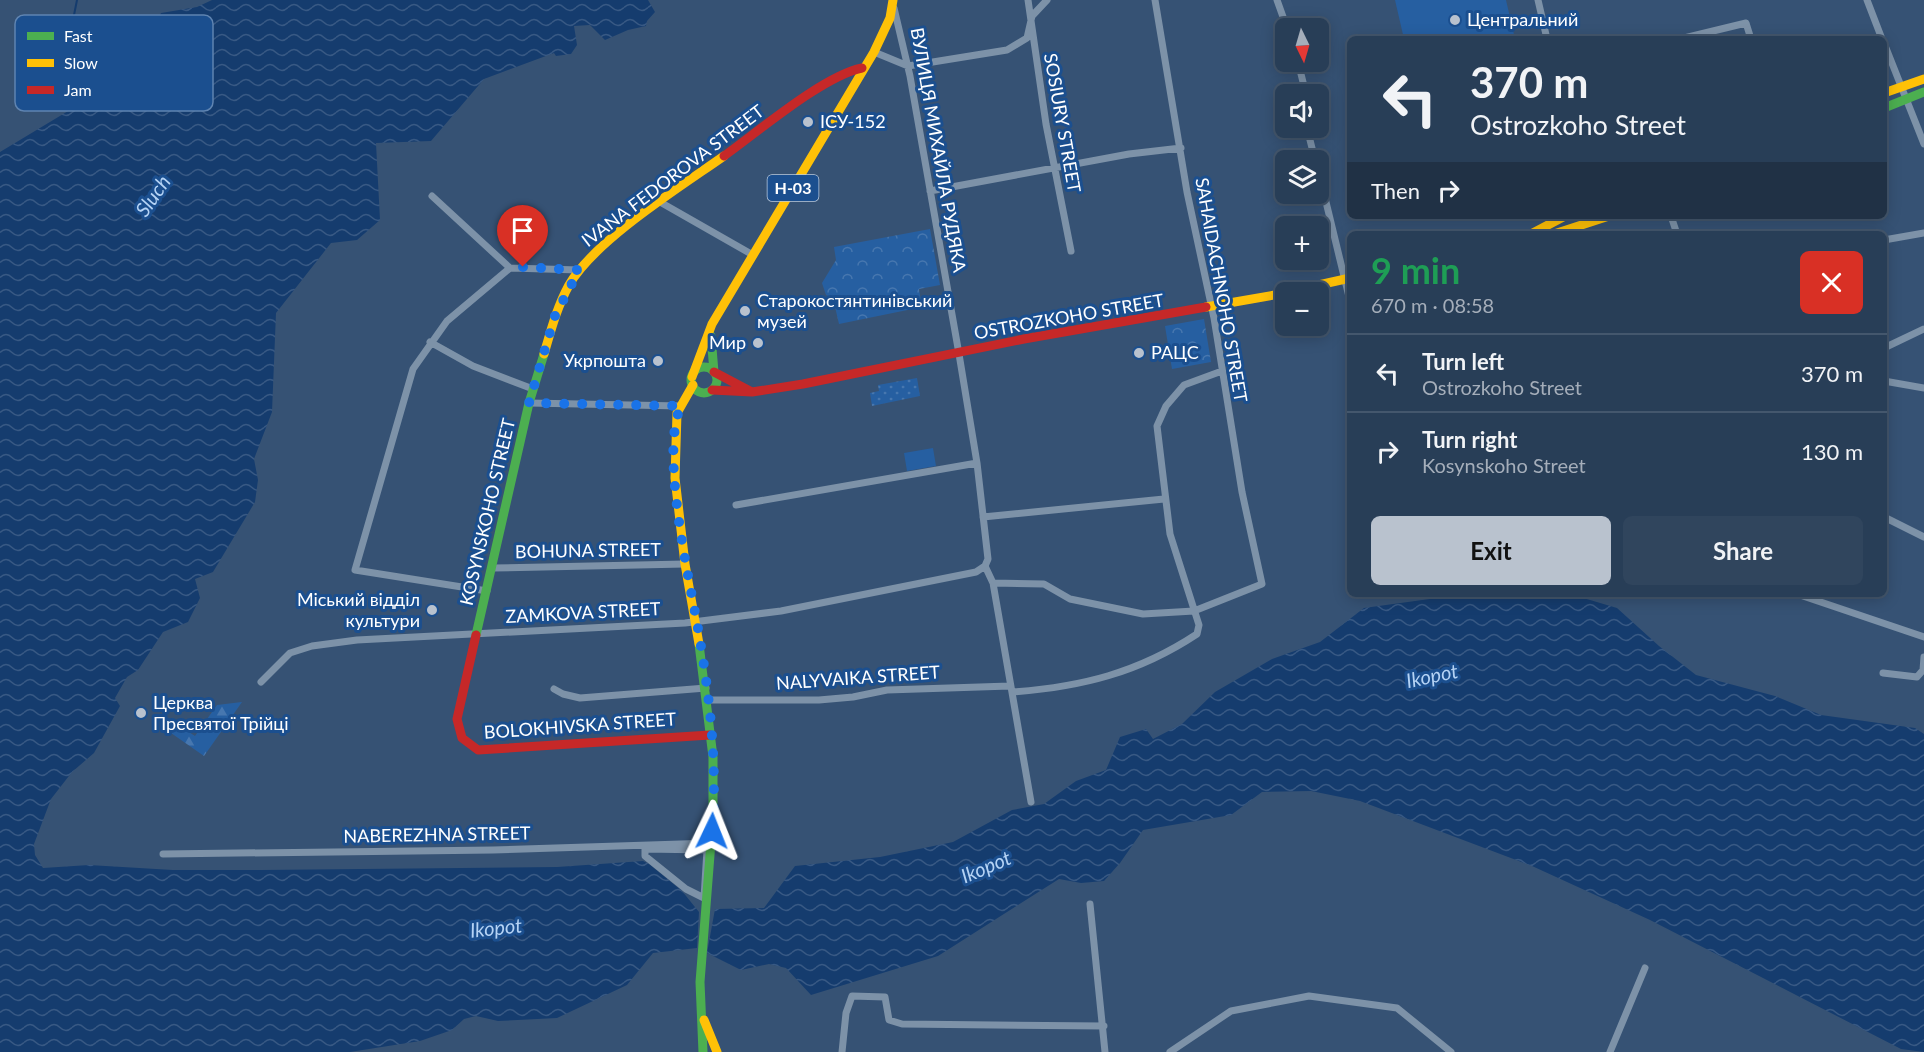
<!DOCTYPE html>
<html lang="en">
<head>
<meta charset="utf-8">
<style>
  body { margin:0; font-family:Lato,sans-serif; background:#30455d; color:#f1f3f6; height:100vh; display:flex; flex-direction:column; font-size:22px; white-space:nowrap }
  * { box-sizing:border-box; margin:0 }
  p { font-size:20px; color:#a5aeba }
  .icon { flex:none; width:33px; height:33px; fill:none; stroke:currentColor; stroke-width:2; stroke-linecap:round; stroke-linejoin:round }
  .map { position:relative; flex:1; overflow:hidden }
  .drawer { position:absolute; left:1347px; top:231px; width:540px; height:366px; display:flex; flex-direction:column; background:#283e57; border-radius:9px; box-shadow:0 3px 15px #0003,0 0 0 2px #44576d }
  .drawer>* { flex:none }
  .hud { position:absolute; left:1347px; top:36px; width:540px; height:183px; border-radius:9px; box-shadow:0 3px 15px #0003,0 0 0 2px #44576d; background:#283e57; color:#f1f3f6; overflow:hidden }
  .needle { width:39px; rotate:175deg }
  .tools { position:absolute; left:1275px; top:18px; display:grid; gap:12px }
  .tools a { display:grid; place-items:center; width:54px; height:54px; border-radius:9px; background:#283e57; box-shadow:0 3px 15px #0003,0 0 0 2px #44576d; font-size:30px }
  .pin { position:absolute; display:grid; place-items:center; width:51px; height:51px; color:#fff; margin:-62px -26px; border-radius:50% 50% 50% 0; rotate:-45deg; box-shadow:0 0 6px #0007 }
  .pin .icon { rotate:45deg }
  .me { position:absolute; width:66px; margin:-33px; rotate:2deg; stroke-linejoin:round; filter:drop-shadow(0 0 4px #0008) }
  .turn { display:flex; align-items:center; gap:21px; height:126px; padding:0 24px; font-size:27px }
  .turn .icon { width:78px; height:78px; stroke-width:2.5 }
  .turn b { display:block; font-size:42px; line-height:51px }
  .then { display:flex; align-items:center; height:57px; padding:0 24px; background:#0003; gap:12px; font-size:22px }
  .round { display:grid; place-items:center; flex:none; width:63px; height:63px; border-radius:9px; background:#30455d }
  .overview { display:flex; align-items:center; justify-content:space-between; height:102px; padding:0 24px }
  h1 { font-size:36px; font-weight:700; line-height:45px; color:#1e9e55 }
  .button { display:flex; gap:12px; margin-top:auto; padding:12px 24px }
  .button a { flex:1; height:69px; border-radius:9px; background:#b9c2ce; color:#111; font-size:24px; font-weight:700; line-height:69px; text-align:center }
  .button a+a { background:#30455d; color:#f1f3f6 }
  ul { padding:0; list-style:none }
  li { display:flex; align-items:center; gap:18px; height:78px; padding:0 24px; border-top:2px solid #44576d }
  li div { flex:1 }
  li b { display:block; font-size:22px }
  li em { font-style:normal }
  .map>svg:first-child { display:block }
  .grass { fill:url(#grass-dots) }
  .forest { fill:url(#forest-firs) }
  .park { fill:url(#park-crowns) }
  .pitch { fill:#265fa1 }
  .water { fill:url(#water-waves) }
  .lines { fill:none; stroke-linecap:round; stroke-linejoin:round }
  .stream { stroke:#153c6e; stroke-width:2 }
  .street { stroke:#7d92a8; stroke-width:7 }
  .fast { stroke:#4caf50; stroke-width:9 }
  .slow { stroke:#ffc107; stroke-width:9 }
  .jam { stroke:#c62828; stroke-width:9 }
  .route { stroke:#1a73e8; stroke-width:10; stroke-dasharray:0 18 }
  .poi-dot { fill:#b9c2ce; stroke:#1b4f8f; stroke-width:2 }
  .labels { text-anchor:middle; stroke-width:6; stroke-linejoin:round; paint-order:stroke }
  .shield { fill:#1b4f8f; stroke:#bbcadd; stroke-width:1.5 }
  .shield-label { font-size:16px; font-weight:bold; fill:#fff }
  .poi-label { font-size:18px; fill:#fff; stroke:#1b4f8f; text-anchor:start }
  .street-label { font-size:18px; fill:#fff; stroke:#1b4f8f }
  .water-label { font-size:20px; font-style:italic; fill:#b5d3f5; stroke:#1b4f8f }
  .key { fill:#1b4f8f; stroke:#5f84b1; stroke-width:1.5 }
  .key-label { font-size:16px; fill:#fff }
</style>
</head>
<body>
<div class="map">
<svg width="1924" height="1052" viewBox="0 0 1924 1052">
  <defs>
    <pattern id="grass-dots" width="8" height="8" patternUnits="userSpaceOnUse" patternTransform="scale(1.5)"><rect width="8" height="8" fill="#265fa1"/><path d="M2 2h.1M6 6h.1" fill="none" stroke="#4777af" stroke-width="1.8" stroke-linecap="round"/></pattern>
    <pattern id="forest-firs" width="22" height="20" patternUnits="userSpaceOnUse" patternTransform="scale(1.5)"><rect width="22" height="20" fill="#265fa1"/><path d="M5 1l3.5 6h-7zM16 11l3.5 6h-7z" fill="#4777af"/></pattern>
    <pattern id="park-crowns" width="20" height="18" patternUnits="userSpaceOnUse" patternTransform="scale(1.5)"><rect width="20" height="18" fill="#265fa1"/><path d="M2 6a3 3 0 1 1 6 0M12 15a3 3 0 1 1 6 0" fill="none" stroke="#4777af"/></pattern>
    <pattern id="water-waves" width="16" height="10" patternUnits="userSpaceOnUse" patternTransform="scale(1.5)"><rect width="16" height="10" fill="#153c6e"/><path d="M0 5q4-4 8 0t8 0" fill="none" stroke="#385984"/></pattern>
  </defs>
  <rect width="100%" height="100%" fill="#365274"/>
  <path class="grass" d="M917,378L920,396L872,406L870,393L879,391L878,385Z"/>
  <path class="forest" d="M242,702L204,756L161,726L168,719L195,736L217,705Z"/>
  <path class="park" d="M930,229L940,285L919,289L922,307L839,324L833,298L826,295L822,283L836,260L834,247Z
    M1204,319L1211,362L1172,369L1165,326Z"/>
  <path class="pitch" d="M1395,0H1506L1515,39H1404Z
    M933,448L936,466L907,471L904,453Z"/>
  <path class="water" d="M212,0H648L655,12L647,21L646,26L628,30L605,40L590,25L574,26L577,45L571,54L556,56L554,53L484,79L431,141L376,143L380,220L357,240L331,243L276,313L272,412L254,459L258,480L255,502L213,572L195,579L200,598L188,622L163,632L138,670L127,677L115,698L120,706L94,753L72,772L51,799L34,844L35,855L43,868L89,865L173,870H260L557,867L643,861L649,864L682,891L699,912L697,948L653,953L627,985L557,1018L498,1021L476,1016L464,1019L452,1030L420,1041L350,1052H0V152L133,72L161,13L197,7Z
    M1466,594H1570L1617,608L1659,646L1696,675L1775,696L1821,715L1915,728L1924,734V1052L1901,1049L1650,920L1532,866L1360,801L1311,791L1262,792L1231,815L1143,830L1120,863L1104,881L1081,883L1059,879L938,956L811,995L786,968L769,964L741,970L707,953L715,909L764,908L795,866L880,857L953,842L1012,810L1044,804L1076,781L1106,770L1120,737L1146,729L1153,739L1182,724L1215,692L1272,659L1320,642L1364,608Z"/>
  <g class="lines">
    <path class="stream" d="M67,50L77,0"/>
    <path class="street" d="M1028,0L1046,124L1071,251
      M1277,0L1287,28
      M1538,0L1547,39
      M1867,0L1882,39
      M894,8L910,76L959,354L977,463L988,559L985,566L993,583L1031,802
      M1680,39L1746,23L1751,39
      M1884,43L1924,144
      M874,52L908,66L1007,50L1027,38L1032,16L1047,0
      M1298,62L1306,94
      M1307,128L1315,160
      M1318,169L1350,301
      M930,191L1129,154L1181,148
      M432,196L510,268
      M660,202L753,255
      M1671,216L1677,234
      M1884,240L1924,233
      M430,342L473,366L533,389
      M1884,348L1924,329
      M1350,359V361
      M1884,381L1924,388
      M529,403L681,406
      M736,505L977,463
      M983,517L1164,499
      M1884,517L1924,537
      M493,568L685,564
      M993,583L1044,584L1070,599L1143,614L1194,611L1262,584L1242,492L1214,318L1187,192L1155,0
      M487,591L355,570L413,369L447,321L510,268L579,270
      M1797,594L1924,637
      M1883,673L1917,677L1923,670L1924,657
      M261,682L290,653L312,646L357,640L685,623L781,611L976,572L985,566
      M554,689L563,694L580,698L706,688
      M1012,692C1081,687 1138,673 1197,634L1199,625L1170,534L1157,426L1166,406L1184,385L1222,371
      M708,700H819L853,697L887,690L1010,686
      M645,849L707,850L704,898L686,889L645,856Z
      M163,854L493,850L712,843
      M1090,904L1105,1052
      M842,1052L846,1013L852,996L885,997L889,1020L902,1024L1104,1026
      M1170,1052L1231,1011L1309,996L1397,1008L1451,1052
      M1610,1052L1645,968"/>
    <path class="fast" d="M1884,108L1924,92
      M711,336L714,372
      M691 380a13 13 0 1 1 26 0a13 13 0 1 1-26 0Z
      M476,635L529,403L544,354
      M699,644L713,757V817L700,982L703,1052"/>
    <path class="slow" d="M1884,93L1924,79
      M1531,234L1565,216
      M1554,234L1609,216
      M1287,292L1350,278
      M1206,307L1286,293
      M544,354C551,330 557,307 569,285C595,240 680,187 724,156
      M692,377L712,324L874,52L890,18L893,0
      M693,385L677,413L675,478L685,564L699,644
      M704,1020L717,1052"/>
    <path class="jam" d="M724,156C759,131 823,76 862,68
      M714,372L750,391
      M712,390L752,392L803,384L1024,339L1206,307
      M476,635L457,719L462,738L478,750L710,735"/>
  </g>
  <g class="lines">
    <path class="route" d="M523,267L579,270L555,316L529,403L681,406C660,450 688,573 697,623C709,691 718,762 712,831"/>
  </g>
  <g class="poi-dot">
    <circle cx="1455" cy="20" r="6"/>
    <circle cx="808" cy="122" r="6"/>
    <circle cx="745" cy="311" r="6"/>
    <circle cx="758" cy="343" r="6"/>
    <circle cx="1139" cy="353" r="6"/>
    <circle cx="658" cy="361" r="6"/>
    <circle cx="432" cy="610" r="6"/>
    <circle cx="141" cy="713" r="6"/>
  </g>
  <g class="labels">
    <rect class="shield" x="767.5" y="175" width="51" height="26" rx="4.5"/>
    <g class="shield-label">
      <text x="793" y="194">Н-03</text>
    </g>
    <g class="poi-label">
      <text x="1467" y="26">Центральний</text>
      <text x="820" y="128">ІСУ-152</text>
      <text x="757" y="307">Старокостянтинівський<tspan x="757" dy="21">музей</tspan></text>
      <text x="746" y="349" text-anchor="end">Мир</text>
      <text x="1151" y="359">РАЦС</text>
      <text x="646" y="367" text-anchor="end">Укрпошта</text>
      <text x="420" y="606" text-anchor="end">Міський відділ<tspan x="420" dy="21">культури</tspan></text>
      <text x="153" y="709">Церква<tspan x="153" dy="21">Пресвятої Трійці</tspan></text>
    </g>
    <g class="street-label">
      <text transform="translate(1062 123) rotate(80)" y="6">SOSIURY STREET</text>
      <text transform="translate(938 150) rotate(80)" y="6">ВУЛИЦЯ МИХАЙЛА РУДЯКА</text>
      <text transform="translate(673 176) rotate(-37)" y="6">IVANA FEDOROVA STREET</text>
      <text transform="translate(1221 290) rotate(80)" y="6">SAHAIDACHNOHO STREET</text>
      <text transform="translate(1069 317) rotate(-10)" y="6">OSTROZKOHO STREET</text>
      <text transform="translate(488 512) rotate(-77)" y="6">KOSYNSKOHO STREET</text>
      <text transform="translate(588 551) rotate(-1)" y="6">BOHUNA STREET</text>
      <text transform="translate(583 613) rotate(-3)" y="6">ZAMKOVA STREET</text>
      <text transform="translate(858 678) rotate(-4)" y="6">NALYVAIKA STREET</text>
      <text transform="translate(580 726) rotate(-4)" y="6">BOLOKHIVSKA STREET</text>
      <text transform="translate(437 835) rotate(-1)" y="6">NABEREZHNA STREET</text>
    </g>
    <g class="water-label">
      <text transform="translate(153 196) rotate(-55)" y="7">Sluch</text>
      <text transform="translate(1432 676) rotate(-12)" y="7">Ikopot</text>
      <text transform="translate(986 867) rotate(-23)" y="7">Ikopot</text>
      <text transform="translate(496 928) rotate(-6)" y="7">Ikopot</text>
    </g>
  </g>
  <rect x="15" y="15" width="198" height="96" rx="9" class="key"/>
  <rect x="27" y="32" width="27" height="8" fill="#4caf50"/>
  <rect x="27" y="59" width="27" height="8" fill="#ffc107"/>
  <rect x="27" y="86" width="27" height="8" fill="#c62828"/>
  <g class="key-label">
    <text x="64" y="42">Fast</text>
    <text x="64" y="69">Slow</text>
    <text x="64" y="96">Jam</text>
  </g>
</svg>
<div class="tools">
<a><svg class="needle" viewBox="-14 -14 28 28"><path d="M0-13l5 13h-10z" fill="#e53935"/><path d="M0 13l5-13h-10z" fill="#a5aeba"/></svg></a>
<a><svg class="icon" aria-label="sound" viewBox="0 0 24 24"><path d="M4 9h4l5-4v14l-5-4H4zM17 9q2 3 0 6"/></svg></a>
<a><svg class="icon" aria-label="layers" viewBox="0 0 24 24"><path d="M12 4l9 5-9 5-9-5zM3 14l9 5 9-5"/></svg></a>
<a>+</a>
<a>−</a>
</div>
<div class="pin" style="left:523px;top:267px;background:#d93025"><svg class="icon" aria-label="arrive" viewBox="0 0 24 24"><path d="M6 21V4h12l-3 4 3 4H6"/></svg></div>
<svg class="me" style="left:712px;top:831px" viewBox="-20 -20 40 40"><path d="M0-17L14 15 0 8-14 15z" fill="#1a73e8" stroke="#fff" stroke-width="4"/></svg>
<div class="hud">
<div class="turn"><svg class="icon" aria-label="left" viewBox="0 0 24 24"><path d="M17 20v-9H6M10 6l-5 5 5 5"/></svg><div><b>370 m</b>Ostrozkoho Street</div></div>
<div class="then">Then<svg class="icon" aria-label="right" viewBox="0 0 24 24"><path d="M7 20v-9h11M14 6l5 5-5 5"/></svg></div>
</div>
<section class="drawer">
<div class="overview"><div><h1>9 min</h1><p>670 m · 08:58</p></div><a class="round" style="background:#d93025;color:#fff"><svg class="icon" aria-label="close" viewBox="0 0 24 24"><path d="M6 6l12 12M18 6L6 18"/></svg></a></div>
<ul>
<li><svg class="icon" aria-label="left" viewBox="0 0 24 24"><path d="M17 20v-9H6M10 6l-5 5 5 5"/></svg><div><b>Turn left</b><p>Ostrozkoho Street</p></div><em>370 m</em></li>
<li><svg class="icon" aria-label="right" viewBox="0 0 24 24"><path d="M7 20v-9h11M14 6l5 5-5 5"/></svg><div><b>Turn right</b><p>Kosynskoho Street</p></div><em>130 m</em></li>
</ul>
<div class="button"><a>Exit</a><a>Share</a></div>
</section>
</div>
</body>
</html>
